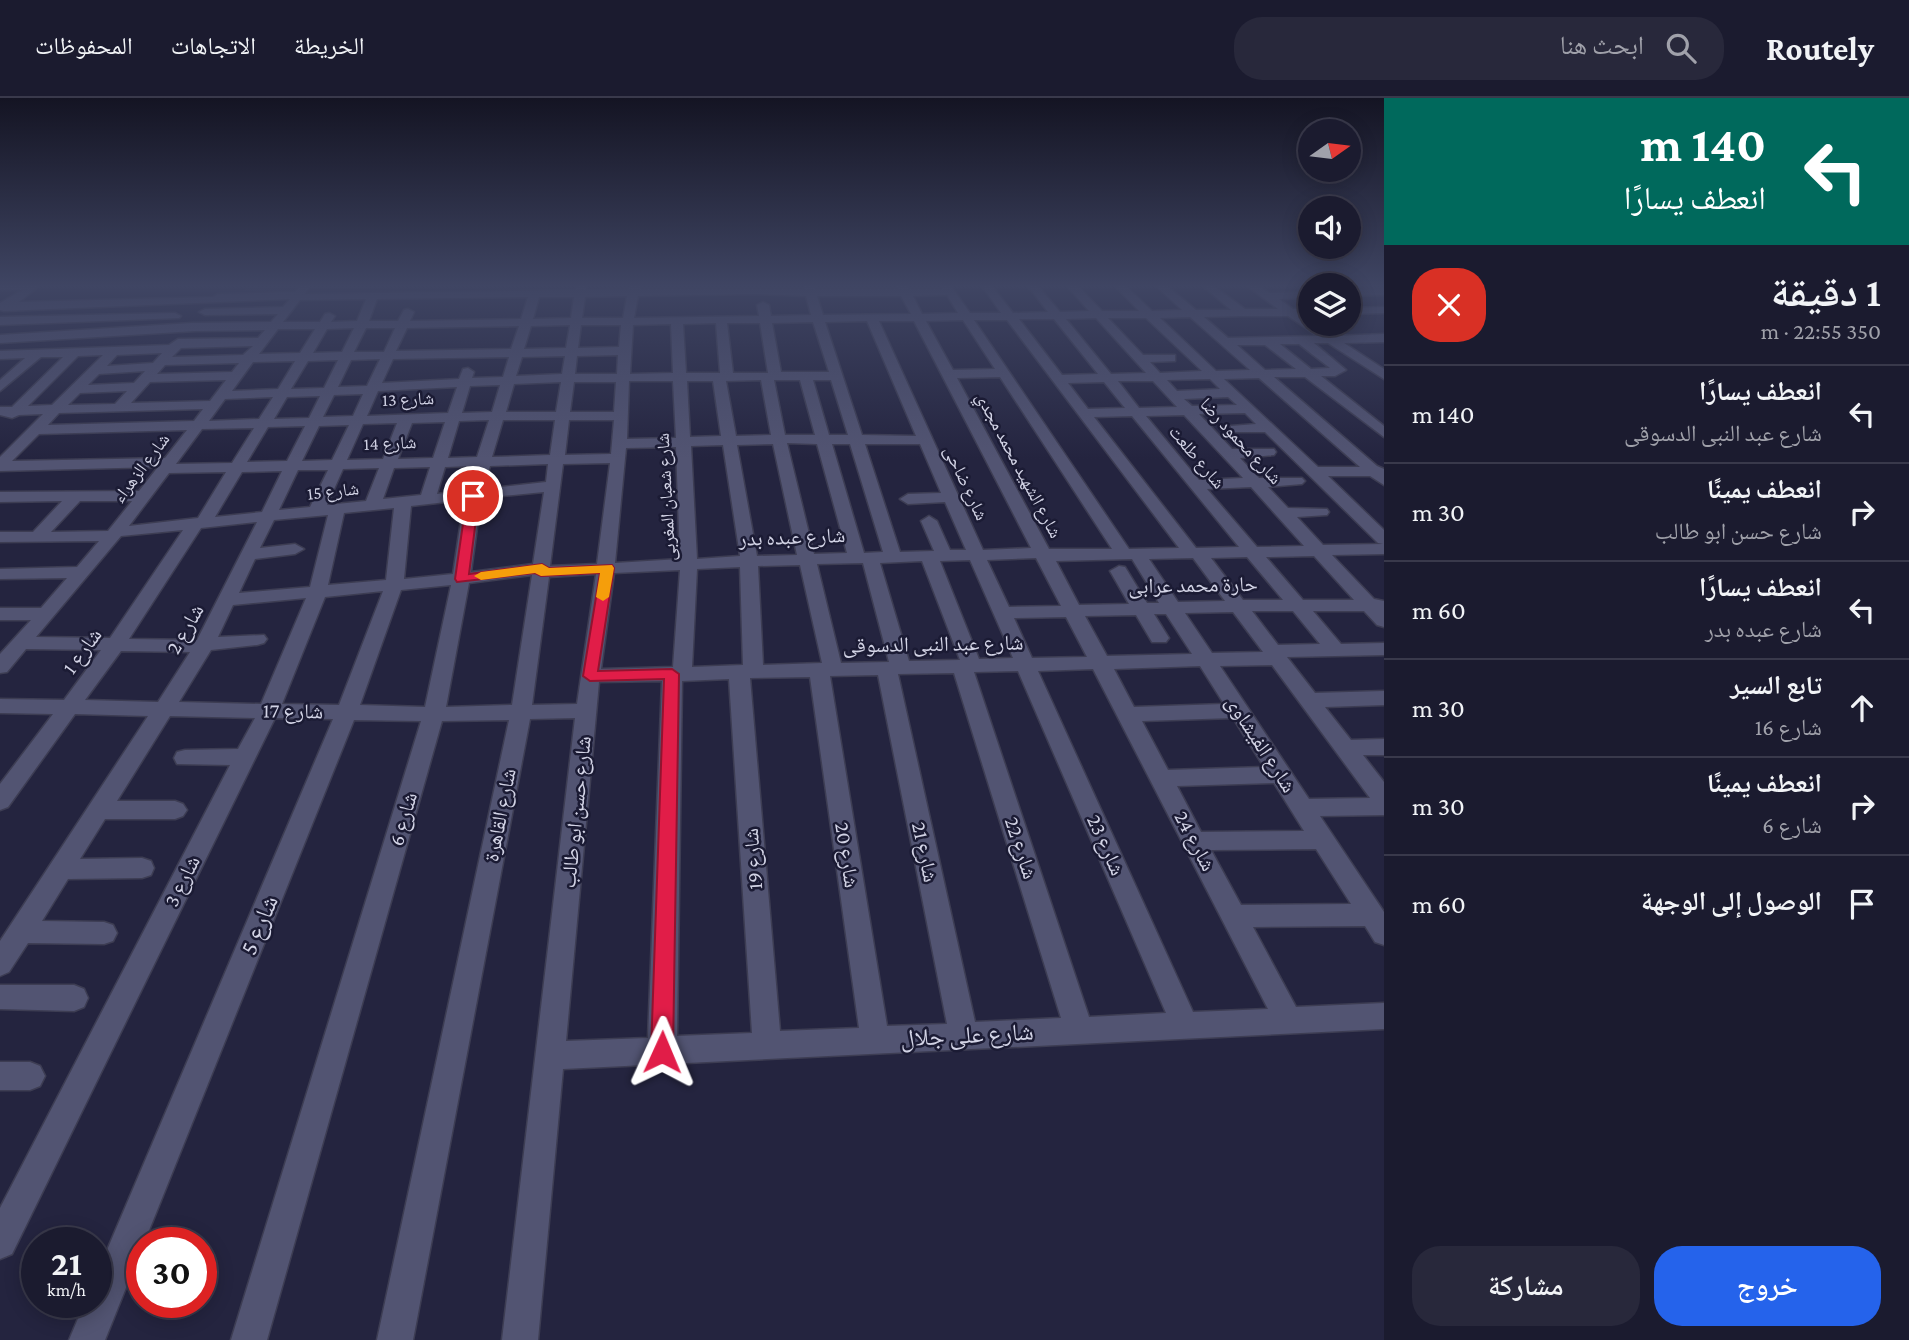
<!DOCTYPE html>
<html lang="ar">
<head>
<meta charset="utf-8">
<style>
  body { margin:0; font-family:"Crimson Pro","Noto Naskh Arabic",serif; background:#28283b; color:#f1f3f6; direction:rtl; height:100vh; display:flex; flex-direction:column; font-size:26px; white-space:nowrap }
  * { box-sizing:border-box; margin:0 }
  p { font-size:23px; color:#a0a1aa }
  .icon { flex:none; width:38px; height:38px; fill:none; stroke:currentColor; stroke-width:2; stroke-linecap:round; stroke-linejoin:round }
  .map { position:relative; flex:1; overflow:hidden; direction:ltr }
  .sheet { display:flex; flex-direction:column; background:#1b1b2f; width:525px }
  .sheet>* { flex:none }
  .hud { background:#00695c; color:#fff; overflow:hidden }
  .needle { width:46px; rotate:76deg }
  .tools { position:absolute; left:1298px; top:21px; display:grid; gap:14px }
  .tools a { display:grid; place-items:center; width:63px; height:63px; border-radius:50%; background:#1b1b2f; box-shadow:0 4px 18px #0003,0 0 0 2px #39394b; font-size:35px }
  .speed { position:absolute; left:21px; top:1129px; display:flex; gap:14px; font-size:35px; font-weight:700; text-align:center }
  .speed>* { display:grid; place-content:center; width:91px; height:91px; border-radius:50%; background:#1b1b2f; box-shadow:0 4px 18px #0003,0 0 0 2px #39394b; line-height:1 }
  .speed small { font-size:18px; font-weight:400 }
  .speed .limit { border:10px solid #d22; background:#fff; color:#111 }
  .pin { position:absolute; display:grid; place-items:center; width:60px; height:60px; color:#fff; margin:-30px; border:4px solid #fff; border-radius:50%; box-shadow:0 2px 7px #0007 }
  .me { position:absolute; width:77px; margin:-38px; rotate:1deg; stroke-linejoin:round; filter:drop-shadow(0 0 5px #0008) }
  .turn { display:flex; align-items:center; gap:24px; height:147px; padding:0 28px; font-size:32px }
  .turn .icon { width:91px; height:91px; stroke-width:2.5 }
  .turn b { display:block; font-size:49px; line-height:60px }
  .round { display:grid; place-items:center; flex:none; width:74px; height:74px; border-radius:28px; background:#28283b }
  .overview { display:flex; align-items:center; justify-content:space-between; height:119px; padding:0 28px }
  h1 { font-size:42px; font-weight:600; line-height:52px }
  .action { display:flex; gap:14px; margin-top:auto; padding:14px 28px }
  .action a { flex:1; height:80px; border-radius:28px; background:#2563eb; color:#fff; font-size:28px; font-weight:600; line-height:80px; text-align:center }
  .action a+a { background:#28283b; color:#f1f3f6 }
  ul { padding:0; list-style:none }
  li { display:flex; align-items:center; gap:21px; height:98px; padding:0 28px; border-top:2px solid #39394b }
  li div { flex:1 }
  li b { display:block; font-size:26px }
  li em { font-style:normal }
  header { display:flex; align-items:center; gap:42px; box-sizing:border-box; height:98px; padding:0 35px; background:#1b1b2f; border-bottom:2px solid #39394b }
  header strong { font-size:33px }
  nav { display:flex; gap:38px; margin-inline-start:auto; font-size:24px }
  .search { width:490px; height:63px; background:#28283b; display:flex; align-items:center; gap:18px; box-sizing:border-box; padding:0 24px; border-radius:28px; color:#a0a1aa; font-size:26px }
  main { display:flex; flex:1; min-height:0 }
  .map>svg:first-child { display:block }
  .built { fill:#30304f }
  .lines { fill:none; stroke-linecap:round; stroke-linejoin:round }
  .street-casing { stroke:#3d3d53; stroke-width:3 }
  .street { fill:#525472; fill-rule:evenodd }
  .route { fill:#e11d48; stroke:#92132f; stroke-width:2 }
  .slow { fill:#f59e0b }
  .labels { text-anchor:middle; stroke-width:5; stroke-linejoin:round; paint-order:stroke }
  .far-street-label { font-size:18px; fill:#d2d3e5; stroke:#1b1b34 }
  .street-label { font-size:21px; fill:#d2d3e5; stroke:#1b1b34 }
  .near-street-label { font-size:24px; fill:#d2d3e5; stroke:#1b1b34 }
</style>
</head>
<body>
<header>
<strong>Routely</strong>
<div class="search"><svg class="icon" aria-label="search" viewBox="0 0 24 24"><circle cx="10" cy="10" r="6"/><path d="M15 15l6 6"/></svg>ابحث هنا</div>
<nav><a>الخريطة</a><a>الاتجاهات</a><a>المحفوظات</a></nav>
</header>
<main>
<section class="sheet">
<div class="hud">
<div class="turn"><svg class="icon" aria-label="left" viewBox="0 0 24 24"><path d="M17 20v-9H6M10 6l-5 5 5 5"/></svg><div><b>140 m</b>انعطف يسارًا</div></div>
</div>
<div class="overview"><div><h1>1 دقيقة</h1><p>350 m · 22:55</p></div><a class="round" style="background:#d93025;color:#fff"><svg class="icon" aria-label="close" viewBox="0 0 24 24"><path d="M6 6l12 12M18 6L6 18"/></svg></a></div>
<ul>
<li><svg class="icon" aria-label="left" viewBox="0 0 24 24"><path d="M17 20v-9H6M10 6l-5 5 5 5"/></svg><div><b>انعطف يسارًا</b><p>شارع عبد النبى الدسوقى</p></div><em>140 m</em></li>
<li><svg class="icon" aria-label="right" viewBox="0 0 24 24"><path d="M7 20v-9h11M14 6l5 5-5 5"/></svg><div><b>انعطف يمينًا</b><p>شارع حسن ابو طالب</p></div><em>30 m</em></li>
<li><svg class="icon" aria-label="left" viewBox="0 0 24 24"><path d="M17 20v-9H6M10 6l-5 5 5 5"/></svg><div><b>انعطف يسارًا</b><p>شارع عبده بدر</p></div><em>60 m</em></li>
<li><svg class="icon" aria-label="ahead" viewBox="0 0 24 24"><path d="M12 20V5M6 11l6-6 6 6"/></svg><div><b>تابع السير</b><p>شارع 16</p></div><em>30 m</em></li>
<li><svg class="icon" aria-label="right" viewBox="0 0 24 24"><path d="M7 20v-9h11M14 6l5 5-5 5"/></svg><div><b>انعطف يمينًا</b><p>شارع 6</p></div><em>30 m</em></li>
<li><svg class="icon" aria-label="arrive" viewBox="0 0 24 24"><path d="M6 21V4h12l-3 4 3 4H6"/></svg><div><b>الوصول إلى الوجهة</b></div><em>60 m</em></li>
</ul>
<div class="action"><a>خروج</a><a>مشاركة</a></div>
</section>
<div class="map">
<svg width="1384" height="1242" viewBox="0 0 1384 1242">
  <rect width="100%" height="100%" fill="#24243f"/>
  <path class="built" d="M248,188H436L244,193Z"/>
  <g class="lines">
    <g class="street-casing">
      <path id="street" d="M0,188H39L19,204L213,199L218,196L295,194L300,188H310L305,196L575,192L576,188H586V192L629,191L630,188H640V191H804L803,188H813L815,191H898L897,188H907L909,191H942L941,188H951L970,215H1001L982,188H992L1013,215L1048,214L1028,188H1038L1060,214L1089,213L1067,188H1078L1102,213H1139L1115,188H1126L1152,213L1182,212L1156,188H1167L1196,212H1231L1203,188H1214L1245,211H1278L1247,188H1259L1269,195L1311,194V200L1279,201L1293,211H1311V217L1304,218L1311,222V226H1316L1334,238L1384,236V244L1344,245L1384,271V281L1328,245H1314L1346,272L1335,278H1321L1384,328V339L1305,279H1274L1377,368L1384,371V387L1370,378H1328L1384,432V456L1332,457L1374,501L1384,503V529L1377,527L1364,513H1313L1341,546L1384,545V557L1287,559L1315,595L1384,593V607L1325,609L1351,642L1384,641V657H1363L1384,684V717L1320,718L1384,814V847L1375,844L1365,828L1253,829L1296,909L1384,905V931L563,971L538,1242H502L575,620L530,621L413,1242H377L509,622L442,623L267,1242H231L421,623L354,622L105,1242H69L85,1204H96V1178L333,621L275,620L12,1156L0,1161V1110L230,667L177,666L174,660L177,654L185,652L238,651L255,620L170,618L117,703H175L183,706L187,712L183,718L175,721H105L80,761L142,760L151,763L154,770L151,777L142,780L68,781L42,823L104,824L113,827L117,835L113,843L104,846L28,845L9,874L0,878V843L148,618L75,616L8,709L0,712V686L53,616L0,615V601L64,602L101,552L26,551L7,574L0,575V556L31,522H0V510H41L67,480L0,481V471L77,469L99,443L0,444V434H33L62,403L0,404V394L139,393L158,369L0,373V359L43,316L19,317L12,320L0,317V309H12L63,259H41L0,293V282L25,260L0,261V253L169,247L178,241L258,240L265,232L195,233L0,245V237L192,225L271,224L278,216L205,217L199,214L205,211L283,209L290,201L4,213L0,212V205L22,192H0ZM755,196L806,198L811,217L771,218L769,207L763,204L757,207L759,218L634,220L638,198ZM947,197L958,215L922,216L913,198ZM627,198L623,220H582L585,199ZM817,198H901L911,216L823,217ZM528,199L521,221L410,223L414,214L408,211L404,212L398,223H369L377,201ZM539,199H574L571,220L533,221ZM366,201L357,223L331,224L335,218L329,215L325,216L320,224H283L300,202ZM1242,218H1288L1318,238L1228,240L1204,219ZM1190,219L1250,272L1216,273L1160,220ZM1096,220L1146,275L1111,276L1066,221ZM1108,220H1146L1202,273L1160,275L1150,264L1175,263V257H1143ZM1019,221H1054L1098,276L1062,277ZM963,222L995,271L953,272L926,223ZM974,222H1007L1179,450L1129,451ZM867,223L916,338L862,337L825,224ZM879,223H914L1031,450L983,452ZM813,224L829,274H781L772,225ZM716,225L720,275H686L683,226ZM727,225H760L768,275H733ZM671,226L673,275L630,276L633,227ZM570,227L566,250L524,251L531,228ZM581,227H621L619,249L578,250ZM519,228L511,251L396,253L407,230ZM354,230L342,254L313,255L327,231ZM366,230H395L384,254H354ZM278,231H315L300,255L259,256ZM1280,246H1299L1330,270L1311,271ZM1237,247H1265L1296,271L1265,272ZM253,248L243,257L172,259L181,250ZM162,255L153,265L107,268L117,257ZM103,257L52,307L28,308L78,258ZM618,257L617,276H575L577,258ZM565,258L562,276L516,278L522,259ZM509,259L503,279L472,280L474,274L468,270L463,271L459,281L382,285L393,261ZM380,261L367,288L338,289L351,262ZM338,262L324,290L291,291L308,263ZM295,263L278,291L232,293L253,264ZM239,265L232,274L157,276L165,267ZM145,273L134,285L88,287L99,276ZM1000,279L1112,451H1049L957,280ZM1259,280L1360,369H1318L1224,281ZM1210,281L1220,291L1177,293L1167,282ZM226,282L210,303L131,305L150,284ZM761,282L771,337L736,338L726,283ZM774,282H800L815,337H785ZM813,282H831L848,337H829ZM629,283H673L676,340L627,341ZM687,283H713L721,338L690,339ZM1118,283H1153L1177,309L1139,310ZM561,284L556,314H506L514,286ZM574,284H616L614,314H570ZM1104,284L1125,310L1088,311L1068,285ZM500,287L492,314L462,315L470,288ZM457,289L448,315L367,318L378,293ZM127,293L115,306L68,307L80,295ZM363,296L353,318L323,319L334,297ZM320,298L309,320L274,321L287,299ZM273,299L259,321L209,323L225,301ZM1228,299L1237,307L1192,308L1184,301ZM203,311L194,323L48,327L59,315ZM1245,315L1256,326L1231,328V334H1265L1378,445L1383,446L1323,447L1297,419L1327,417L1329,414L1327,411L1288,410L1268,389L1302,386L1305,383L1302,380H1259L1240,360L1274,357L1276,354L1274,351H1232L1199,316ZM1184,317L1243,380L1199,382L1146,318ZM1132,318L1239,449L1196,450L1094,319ZM489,322L477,359L448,360L459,323ZM503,322H555L550,357L492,359ZM569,322H614L611,356L565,357ZM445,324L433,360L398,361L412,325ZM397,325L383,361L347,362L363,326ZM349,327L332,362L302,363L319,328ZM305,328L287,363L247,364L268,329ZM254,330L232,365L176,366L202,331ZM187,332L165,360L12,363L39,336ZM787,345L817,346L847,455L814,456ZM773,346L797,457L757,458L737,347ZM832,346H850L883,454L864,455ZM865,346H920L941,395L908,396L900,401L908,406L945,404L966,452H950L937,423L929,418L921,423L934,453L900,454ZM723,347L740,458L697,461L691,348ZM676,349L680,461L615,465L626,350ZM610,365L597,466L550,468L563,366ZM548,366L546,384L483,391L490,368ZM475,368L467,392L437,396L445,369ZM430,369L421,397L383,401L394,370ZM379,370L366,403L327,407L343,371ZM298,372H328L310,409L279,412ZM282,373L262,414L215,419L242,374ZM226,374L198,420L129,428L169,375ZM1251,389L1304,448L1257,449L1207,391ZM544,394L533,466L471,474L481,400ZM464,402L453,476L404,481L411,408ZM80,403H132L108,433L51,434ZM394,410L386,482L328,487L344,415ZM328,417L310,489L239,495L255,461L295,456L304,451L295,446L260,450L274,422ZM257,424L197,542L129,541L201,430ZM183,432L110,540L36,539L121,438ZM1314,458L1354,502H1303L1266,459ZM1247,459L1283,502H1243L1211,460ZM1036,460L1061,508L1009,509L987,462ZM1193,460L1225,503L1178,504L1149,461ZM1132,461L1159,505H1147L1125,469L1119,468L1110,473L1129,506L1079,507L1056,463ZM970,462L1013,560L979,561L940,463ZM922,463L960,562L909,563L880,465ZM863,465L889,564L841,565L817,466ZM800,467L822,565L763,567L758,468ZM740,469L743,567L692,569L697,471ZM680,472L673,569L601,571L614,475ZM596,476L577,606L532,607L549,479ZM532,477L512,607L446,609L469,485ZM451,487L425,609L360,607L401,492ZM383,493L339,607L282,606L325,499ZM306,500L261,606L179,604L211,552L257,547L264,545L267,541L264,537L218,539L233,507ZM1252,513H1293L1320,546L1278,547ZM1233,514L1263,554L1212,555L1185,515ZM1154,516H1166L1192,556L1107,558L1085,518L1136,517L1152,544H1166L1169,540ZM1066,519L1087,559L1032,560L1014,520ZM121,553L190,554L158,604L85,602ZM1272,567L1370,700L1309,701L1220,568ZM1200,568L1224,606L1134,609L1114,571ZM1093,571L1268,911L1193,914L1038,573ZM1018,573L1166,915L1089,919L974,574ZM954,575L1061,920L975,924L898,576ZM878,577L947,926L887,928L830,578ZM810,579L859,930L780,933L750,580ZM729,581L752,935L677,938L682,583ZM662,583L648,940L566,943L599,584ZM1233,620L1264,669L1168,672L1142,623ZM1274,685L1304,733L1201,734L1177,688ZM1316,751L1351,806L1241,807L1211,752Z
        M1384,191V197L1349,198V192Z
        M1384,209V215L1349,216V210Z
        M175,215L181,218L179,220L0,227V219Z
        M0,887H74L84,891L88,900L84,909L74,913L0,911Z
        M0,964H30L40,968L45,978L40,988L30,992H0Z"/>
    </g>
    <use href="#street" class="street"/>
  </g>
  <linearGradient id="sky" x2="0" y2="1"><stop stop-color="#141423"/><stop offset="0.52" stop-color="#3f4563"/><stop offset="1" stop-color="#3f4563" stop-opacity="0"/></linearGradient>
  <rect width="1384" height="361" fill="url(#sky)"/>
  <path class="route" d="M473,394L479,398L469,476L542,466L549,470L612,467L614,470L598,573L672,571L679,576L673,954L670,962L662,965L654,962L651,954L664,581L590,583L583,578L600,475L541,478L535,475L457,484L455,481L467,398Z"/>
  <path class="slow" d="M542,466L549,470L612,467L614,470L609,499L603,503L596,499L600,475L541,478L535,475L481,482L474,478L481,474Z"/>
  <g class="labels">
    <g class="far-street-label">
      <text transform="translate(408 301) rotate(-2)" y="6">شارع 13</text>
      <text transform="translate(1241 343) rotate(47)" y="6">شارع محمود رضا</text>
      <text transform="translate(390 345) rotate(-2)" y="6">شارع 14</text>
      <text transform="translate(1197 359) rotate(50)" y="6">شارع طلعت</text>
      <text transform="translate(1019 367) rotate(62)" y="6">شارع الشهيد محمد مجدي</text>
      <text transform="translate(141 370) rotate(-53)" y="6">شارع الزهراء</text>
      <text transform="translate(966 385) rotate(65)" y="6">شارع ضاحى</text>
      <text transform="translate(333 393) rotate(-6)" y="6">شارع 15</text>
      <text transform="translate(666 399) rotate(-93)" y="6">شارع شعبان المغربى</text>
    </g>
    <g class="street-label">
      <text transform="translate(792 439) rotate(-2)" y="7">شارع عبده بدر</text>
      <text transform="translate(1193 487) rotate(-1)" y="7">حارة محمد عرابى</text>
      <text transform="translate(185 531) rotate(-60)" y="7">شارع 2</text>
      <text transform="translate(933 546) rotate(-1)" y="7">شارع عبد النبى الدسوقى</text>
      <text transform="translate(82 553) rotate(-54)" y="7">شارع 1</text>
      <text transform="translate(293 613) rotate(1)" y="7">شارع 17</text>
      <text transform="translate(1261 646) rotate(57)" y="7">شارع الفيشاوى</text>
      <text transform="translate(576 714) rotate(-84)" y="7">شارع حسن ابو طالب</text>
      <text transform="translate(500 717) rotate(-79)" y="7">شارع القاهرة</text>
      <text transform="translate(403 721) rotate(-74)" y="7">شارع 6</text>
      <text transform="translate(1195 743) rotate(62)" y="7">شارع 24</text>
      <text transform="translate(1106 747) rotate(66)" y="7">شارع 23</text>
      <text transform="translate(1021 750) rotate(72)" y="7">شارع 22</text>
      <text transform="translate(925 754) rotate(78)" y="7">شارع 21</text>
      <text transform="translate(847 757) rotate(81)" y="7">شارع 20</text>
      <text transform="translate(753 761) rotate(-94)" y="7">شارع 19</text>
      <text transform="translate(182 783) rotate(-63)" y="7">شارع 3</text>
    </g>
    <g class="near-street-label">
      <text transform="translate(259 827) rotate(-67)" y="8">شارع 5</text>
      <text transform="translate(967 937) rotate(-3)" y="8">شارع على جلال</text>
    </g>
  </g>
</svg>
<div class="tools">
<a><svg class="needle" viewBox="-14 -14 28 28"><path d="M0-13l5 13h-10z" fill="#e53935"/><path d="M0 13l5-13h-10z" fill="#a0a1aa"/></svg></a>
<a><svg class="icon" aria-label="sound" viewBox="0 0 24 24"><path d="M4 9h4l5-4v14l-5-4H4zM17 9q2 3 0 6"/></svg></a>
<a><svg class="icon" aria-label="layers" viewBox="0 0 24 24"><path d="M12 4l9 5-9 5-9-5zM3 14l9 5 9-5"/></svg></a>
</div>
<div class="speed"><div>21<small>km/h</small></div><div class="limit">30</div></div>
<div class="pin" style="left:473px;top:398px;background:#d93025"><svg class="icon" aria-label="arrive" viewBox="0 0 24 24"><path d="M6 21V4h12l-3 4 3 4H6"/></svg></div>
<svg class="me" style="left:662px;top:954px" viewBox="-20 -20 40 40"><path d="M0-17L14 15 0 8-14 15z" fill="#e11d48" stroke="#fff" stroke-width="4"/></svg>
</div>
</main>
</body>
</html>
